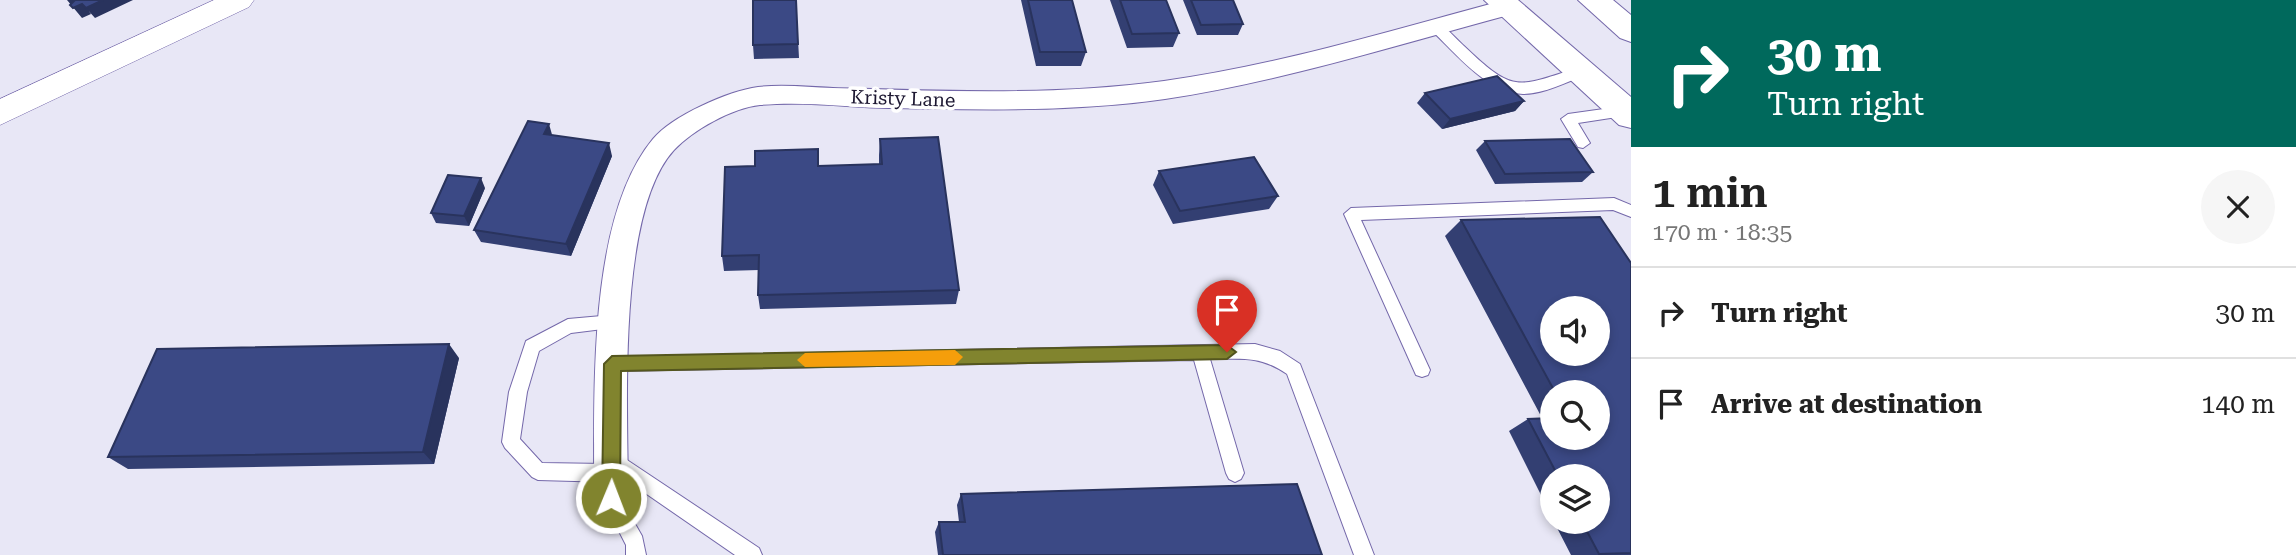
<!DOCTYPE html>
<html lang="en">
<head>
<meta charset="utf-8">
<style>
  body { margin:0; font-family:"Roboto Serif",serif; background:#f6f6f6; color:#222; height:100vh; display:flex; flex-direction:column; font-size:26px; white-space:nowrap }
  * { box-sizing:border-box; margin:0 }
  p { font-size:23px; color:#767676 }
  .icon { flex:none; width:38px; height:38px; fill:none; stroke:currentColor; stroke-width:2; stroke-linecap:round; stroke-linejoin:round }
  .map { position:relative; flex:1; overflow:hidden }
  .sheet { display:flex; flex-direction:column; background:#fff; width:665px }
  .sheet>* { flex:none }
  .guide { background:#00695c; color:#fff; overflow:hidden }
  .controls { position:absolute; left:1540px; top:296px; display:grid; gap:14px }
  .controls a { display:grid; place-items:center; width:70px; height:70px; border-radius:50%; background:#fff; box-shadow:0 4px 10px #0003; font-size:35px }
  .pin { position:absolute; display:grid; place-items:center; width:60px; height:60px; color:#fff; margin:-72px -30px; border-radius:50% 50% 50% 0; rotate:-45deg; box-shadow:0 0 7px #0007 }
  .pin .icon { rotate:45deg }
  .me { position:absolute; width:77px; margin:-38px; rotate:1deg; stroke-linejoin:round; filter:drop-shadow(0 0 5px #0008) }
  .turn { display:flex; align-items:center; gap:24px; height:147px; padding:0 21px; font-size:32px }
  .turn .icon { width:91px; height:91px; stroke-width:2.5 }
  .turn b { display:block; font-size:49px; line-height:60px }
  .round { display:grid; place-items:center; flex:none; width:74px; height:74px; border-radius:37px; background:#f6f6f6 }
  .summary { display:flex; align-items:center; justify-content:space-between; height:119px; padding:0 21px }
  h1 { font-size:42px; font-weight:600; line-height:52px }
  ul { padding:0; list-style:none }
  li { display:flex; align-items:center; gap:21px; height:91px; padding:0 21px; border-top:2px solid #e0e0e0 }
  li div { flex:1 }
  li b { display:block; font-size:26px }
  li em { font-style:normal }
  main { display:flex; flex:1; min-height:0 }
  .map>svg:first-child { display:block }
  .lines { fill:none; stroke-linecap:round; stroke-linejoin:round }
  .service-casing { stroke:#7468aa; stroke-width:2 }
  .minor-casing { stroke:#7468aa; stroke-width:2 }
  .tertiary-casing { stroke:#7468aa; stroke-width:1 }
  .secondary-casing { stroke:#7468aa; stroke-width:2 }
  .motorway-casing { stroke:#7468aa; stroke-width:2 }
  .service { fill:#fff; fill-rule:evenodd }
  .minor { fill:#fff; fill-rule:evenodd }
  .tertiary { fill:#fff; fill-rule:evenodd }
  .secondary { fill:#fff; fill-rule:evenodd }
  .motorway { fill:#fff; fill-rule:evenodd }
  .wall { fill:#333f72; fill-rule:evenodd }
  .shaded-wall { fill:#29335d }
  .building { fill:#3b4985; stroke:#29335d; stroke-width:2; fill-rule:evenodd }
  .route { fill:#81842e; stroke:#54561e; stroke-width:2 }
  .slow { fill:#f59e0b }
  .labels { text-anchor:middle; stroke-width:7; stroke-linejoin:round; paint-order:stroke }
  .street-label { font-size:19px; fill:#1c1731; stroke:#fff }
</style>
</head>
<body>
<main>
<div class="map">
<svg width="1631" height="555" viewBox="0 0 1631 555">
  <rect width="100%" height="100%" fill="#e8e7f6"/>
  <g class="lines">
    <g class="service-casing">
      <path id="service" d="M1435,22C1446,26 1455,38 1464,46C1516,96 1518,86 1581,67L1588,72L1586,75C1566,82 1544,94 1523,94C1486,93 1455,52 1430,29L1429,26Z
        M1625,106L1631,109L1630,115L1578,123L1590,143L1583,148L1578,147L1561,119L1568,114Z
        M1614,198L1631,205V217L1613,210L1361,220L1430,370L1428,375L1422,377L1416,375L1344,214L1351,208Z
        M613,315L619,317L621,322L619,327L571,333L539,351L527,392L520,439L542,463L605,464L603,460L606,454L612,452L618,454L759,548L762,555H735L619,475L617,479L611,482L538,480L532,477L505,448L502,442L509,392L526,341L568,319Z
        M1255,344L1280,351L1300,364L1374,555H1354L1287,374C1259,355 1242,359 1210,359L1244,473L1241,479L1235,482L1229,479L1226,473L1194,360L612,371L606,369L604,364L606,359L612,357Z
        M611,489L617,492L642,536L646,555H626V545L602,498L605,492Z"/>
    </g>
    <g class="minor-casing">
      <path id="minor" d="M1505,0L1516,1L1520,7L1516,13C1400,44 1284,81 1165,99C1074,112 981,110 889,108C847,107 802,101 760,105C732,108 693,130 674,150C616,213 628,414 628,498L623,510L611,515L599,510L594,498C595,397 586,220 653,139C672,116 728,91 758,87C782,84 809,87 833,88C943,91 1054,96 1164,81C1280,65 1392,30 1505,0Z"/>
    </g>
    <g class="tertiary-casing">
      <path id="tertiary" d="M214,0H254L249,7L0,125V99Z"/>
    </g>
    <g class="secondary-casing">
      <path id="secondary" d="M1484,0H1518L1631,97V128L1619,125Z"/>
    </g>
    <g class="motorway-casing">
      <path id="motorway" d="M1578,0H1613L1631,15V42L1620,38Z"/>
    </g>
    <use href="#service" class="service"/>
    <use href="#minor" class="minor"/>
    <use href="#tertiary" class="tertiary"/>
    <use href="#secondary" class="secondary"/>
    <use href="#motorway" class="motorway"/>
  </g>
  <path class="wall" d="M796,0L799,58L754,59L753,45Z
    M1021,0H1072L1086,52L1081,66H1036Z
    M1110,0H1166L1179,33L1173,47L1127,48Z
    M1183,0H1233L1243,24L1238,35H1197Z
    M1425,93L1524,101L1515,111L1442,129L1417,103Z
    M552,135L612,156L571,256L481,242L474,230Z
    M880,139L959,290L956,304L760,309L758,295L759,270L724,271L722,256L818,166L879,165V155Z
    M1485,141L1593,172L1582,182L1495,184L1476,150Z
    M1159,171L1278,196L1269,209L1173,224L1153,185Z
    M485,188L469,226L436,223L431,213Z
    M1461,220L1631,263V555H1571L1554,522H1598V476H1552V517L1509,431L1528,419L1542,418L1445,236ZM1552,392H1598L1552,438Z
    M459,358L434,464L128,469L108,457Z
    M961,494L1322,555H938L935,532L939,522H959L957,505Z"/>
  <path class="shaded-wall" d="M67,0H80L91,14L82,18Z
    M103,0H133L95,18L86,8Z
    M1524,101L1515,111L1442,129L1450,119Z
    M549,124L553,138L544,134Z
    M609,143L612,156L571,256L566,244Z
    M481,178L485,188L469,226L464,216Z
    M449,344L459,358L434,464L423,452Z"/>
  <path class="building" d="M75,0H103L86,8L82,4L73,8L70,5Z
    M753,0H796L798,44L753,45Z
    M1028,0H1072L1086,52H1040Z
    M1120,0H1166L1179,33L1132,34Z
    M1191,0H1233L1243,24L1201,25Z
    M1497,76L1524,101L1450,119L1425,93Z
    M528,121L549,124L544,134L609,143L566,244L474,230Z
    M938,137L959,290L758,295L759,255L722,256L725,167L755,166V151L818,149V166L882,164L880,139Z
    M1570,139L1593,172L1505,174L1485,141Z
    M1254,157L1278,196L1180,211L1159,171Z
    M448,175L481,178L464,216L431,213Z
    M1600,217L1631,263V553L1599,554L1582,522H1598V476H1558L1528,419L1552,418V438H1598V392H1555L1461,220ZM1552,308H1598V354H1552Z
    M449,344L423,452L108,457L157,349Z
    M1297,484L1322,555H943L939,522H965L961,494Z"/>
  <path class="route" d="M1227,345L1236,352L1227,359L621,371L620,498L617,504L611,507L604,504L602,498L604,364L612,356Z"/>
  <path class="slow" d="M955,350L963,357L955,365L805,367L797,360L805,353Z"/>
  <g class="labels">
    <g class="street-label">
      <text transform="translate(903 98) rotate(2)" y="7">Kristy Lane</text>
    </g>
  </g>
</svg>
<div class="controls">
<a><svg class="icon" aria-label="sound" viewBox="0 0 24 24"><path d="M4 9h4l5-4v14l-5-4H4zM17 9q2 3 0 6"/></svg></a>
<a><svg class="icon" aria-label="search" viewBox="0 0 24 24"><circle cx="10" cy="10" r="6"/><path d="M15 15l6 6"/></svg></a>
<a><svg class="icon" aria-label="layers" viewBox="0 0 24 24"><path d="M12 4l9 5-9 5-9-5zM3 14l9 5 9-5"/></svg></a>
</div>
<div class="pin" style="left:1227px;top:352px;background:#d93025"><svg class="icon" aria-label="arrive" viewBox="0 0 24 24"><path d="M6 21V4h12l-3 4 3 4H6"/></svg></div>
<svg class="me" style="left:611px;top:498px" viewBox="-20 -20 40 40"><circle r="17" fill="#81842e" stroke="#fff" stroke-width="3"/><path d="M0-11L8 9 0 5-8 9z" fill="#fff"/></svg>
</div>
<section class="sheet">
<div class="guide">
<div class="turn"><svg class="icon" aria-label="right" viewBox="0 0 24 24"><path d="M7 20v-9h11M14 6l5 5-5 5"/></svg><div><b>30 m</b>Turn right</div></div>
</div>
<div class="summary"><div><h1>1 min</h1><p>170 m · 18:35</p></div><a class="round"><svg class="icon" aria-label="close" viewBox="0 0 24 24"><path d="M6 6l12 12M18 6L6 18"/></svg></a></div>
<ul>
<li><svg class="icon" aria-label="right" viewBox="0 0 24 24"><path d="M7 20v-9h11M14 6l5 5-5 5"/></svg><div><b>Turn right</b></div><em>30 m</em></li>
<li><svg class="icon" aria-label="arrive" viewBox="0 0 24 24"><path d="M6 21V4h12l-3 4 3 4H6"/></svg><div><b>Arrive at destination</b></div><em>140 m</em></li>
</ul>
</section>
</main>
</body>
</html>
